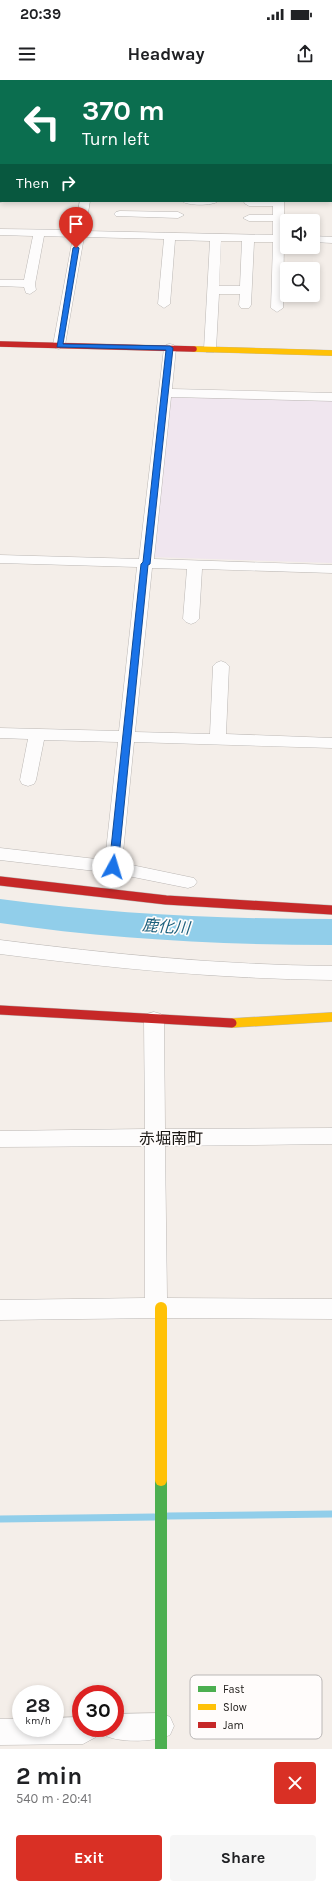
<!DOCTYPE html>
<html lang="en">
<head>
<meta charset="utf-8">
<style>
  body { margin:0; font-family:Karla,"Noto Sans JP",sans-serif; background:#f6f6f6; color:#202124; height:100vh; display:flex; flex-direction:column; font-size:15px; white-space:nowrap }
  * { box-sizing:border-box; margin:0 }
  p { font-size:13px; color:#757577 }
  .icon { flex:none; width:22px; height:22px; fill:none; stroke:currentColor; stroke-width:2; stroke-linecap:round; stroke-linejoin:round }
  .map { position:relative; height:1669px; overflow:hidden }
  .side { display:flex; flex-direction:column; background:#fff; flex:1 }
  .side>* { flex:none }
  .top-card { position:absolute; left:0px; top:0px; width:332px; height:122px; box-shadow:0 2px 6px #0003; background:#0b6e4f; color:#fff; overflow:hidden }
  .tools { position:absolute; left:280px; top:134px; display:grid; gap:8px }
  .tools a { display:grid; place-items:center; width:40px; height:40px; border-radius:4px; background:#fff; box-shadow:0 2px 6px #0003; font-size:20px }
  .speed { position:absolute; left:12px; top:1605px; display:flex; gap:8px; font-size:20px; font-weight:700; text-align:center }
  .speed>* { display:grid; place-content:center; width:52px; height:52px; border-radius:50%; background:#fff; box-shadow:0 2px 6px #0003; line-height:1 }
  .speed small { font-size:10px; font-weight:400 }
  .speed .limit { border:6px solid #d22; background:#fff; color:#111 }
  .pin { position:absolute; display:grid; place-items:center; width:34px; height:34px; color:#fff; margin:-41px -17px; border-radius:50% 50% 50% 0; rotate:-45deg; box-shadow:0 0 4px #0007 }
  .pin .icon { rotate:45deg }
  .me { position:absolute; width:44px; margin:-22px; rotate:6deg; stroke-linejoin:round; filter:drop-shadow(0 0 3px #0008) }
  .turn { display:flex; align-items:center; gap:14px; height:84px; padding:0 16px; font-size:18px }
  .turn .icon { width:52px; height:52px; stroke-width:2.5 }
  .turn b { display:block; font-size:28px; line-height:34px }
  .then { display:flex; align-items:center; height:38px; padding:0 16px; background:#0003; gap:8px; font-size:15px }
  .round { display:grid; place-items:center; flex:none; width:42px; height:42px; border-radius:4px; background:#f6f6f6 }
  .headline { display:flex; align-items:center; justify-content:space-between; height:68px; padding:0 16px }
  h1 { font-size:24px; font-weight:700; line-height:30px }
  .button { display:flex; gap:8px; margin-top:auto; padding:8px 16px }
  .button a { flex:1; height:46px; border-radius:4px; background:#d93025; color:#fff; font-size:16px; font-weight:700; line-height:46px; text-align:center }
  .button a+a { background:#f6f6f6; color:#202124 }
  .status { display:flex; justify-content:space-between; align-items:center; height:28px; padding:0 20px; background:#fff; direction:ltr }
  .status svg { height:11px; fill:currentColor }
  header { display:flex; justify-content:space-between; align-items:center; height:52px; padding:0 16px; background:#fff; font-size:18px; font-weight:700 }
  .map>svg:first-child { display:block }
  .industrial { fill:#f0e6ef }
  .lines { fill:none; stroke-linecap:round; stroke-linejoin:round }
  .stream { stroke:#91ceea; stroke-width:7 }
  .river { fill:#91ceea; fill-rule:evenodd }
  .street-casing { stroke:#bbb7b4; stroke-width:1 }
  .fast-casing { stroke:#bbb7b4; stroke-width:12 }
  .slow-far2-casing { stroke:#bbb7b4; stroke-width:6 }
  .slow-far1-casing { stroke:#bbb7b4; stroke-width:10 }
  .slow-casing { stroke:#bbb7b4; stroke-width:12 }
  .jam-far1-casing { stroke:#bbb7b4; stroke-width:6 }
  .jam-casing { stroke:#bbb7b4; stroke-width:10 }
  .street { fill:#fdfcfc; fill-rule:evenodd }
  .fast { stroke:#4caf50; stroke-width:12 }
  .slow-far2 { stroke:#ffc107; stroke-width:5.5 }
  .slow-far1 { stroke:#ffc107; stroke-width:9 }
  .slow { stroke:#ffc107; stroke-width:12 }
  .jam-far1 { stroke:#c62828; stroke-width:5.5 }
  .jam { stroke:#c62828; stroke-width:9 }
  .route { fill:#1a73e8; stroke:#114b97 }
  .labels { text-anchor:middle; stroke-width:3.5; stroke-linejoin:round; paint-order:stroke }
  .water-label { font-size:16px; font-style:italic; fill:#1b5f7c; stroke:#fffcfb }
  .neighbourhood-label { font-size:16px; fill:#1a1714; stroke:#fffcfb }
  .key { fill:#fffcfb; stroke:#bab7b6; stroke-width:1 }
  .key-label { font-size:11px; fill:#1a1714 }
</style>
</head>
<body>
<div class="status"><b>20:39</b><svg viewBox="0 0 49 12"><path d="M0 12V9h3v3zM5 12V6h3v6zM10 12V3h3v9zM15 12V0h3v12zM26 1h20v11H26zM47 4h2v5h-2z"/></svg></div>
<header><svg class="icon" aria-label="menu" viewBox="0 0 24 24"><path d="M4 6h16M4 12h16M4 18h16"/></svg>Headway<svg class="icon" aria-label="share" viewBox="0 0 24 24"><path d="M12 15V3M7 8l5-5 5 5M5 13v7h14v-7"/></svg></header>
<div class="map">
<svg width="332" height="1669" viewBox="0 0 332 1669">
  <rect width="100%" height="100%" fill="#f4eee9"/>
  <path class="industrial" d="M168,315L332,319V483L152,477Z"/>
  <g class="lines">
    <path class="stream" d="M168,1436L332,1434
      M0,1439L154,1437"/>
    <path class="river" d="M331,10H332V22H331Z
      M0,36H1V48H0Z
      M0,819C109,834 222,839 332,839V865C223,865 108,859 0,843Z"/>
    <g class="street-casing">
      <path id="street" d="M331,0H332V6L331,1H327Z
        M331,27H332V33H331Z
        M0,29H1V35H0Z
        M0,52H1V58H0Z
        M0,88H1V94H0Z
        M331,89H332V95H331Z
        M0,102H1V108H0Z
        M0,116L1,121H5L0,122Z
        M80,121H90L85,151L273,155V141H249L243,138L249,135H273V126H249L244,123L245,121H284V156H287V162H284L283,228L277,232L271,228L273,162H254L251,225L249,228H241L239,225L240,214H219L216,269L214,272H206L204,269L210,161L175,160L170,224L164,228L158,224L164,159L84,157L65,265L59,269L55,268L53,265L73,157L44,156L35,204L36,210L30,214L26,213L24,207L0,206V200H24L33,156L0,155V149L74,150ZM221,161H242L240,206H219Z
        M182,121H218C214,126 186,126 182,121Z
        M120,131L178,132L184,135L178,138L116,136L114,134L116,132Z
        M313,156L332,157V163L313,162Z
        M170,264L174,265L176,268L172,309L332,313V321L171,317L154,479L332,485V493L202,489L199,539L196,542L191,544L186,542L183,539L187,489L152,488L135,652L210,654L213,586L216,583L221,581L226,583L229,586L226,654L332,658V668L134,662L122,783L194,798L197,802L194,806L188,808L113,793L0,780V768L105,780L118,662L44,660L36,700L34,704L28,706L22,704L20,700L28,659L0,658V648L119,651L137,487L0,483V475L139,479L164,268L166,265Z
        M0,860C110,874 221,885 332,886V900C221,899 110,888 0,874Z
        M154,932L161,934L164,939L165,1049L332,1048V1064L165,1066L167,1218L332,1219V1239L161,1238L0,1240V1220L145,1218V1066L0,1067V1051L145,1049L144,939L147,934Z
        M161,1633L170,1637L174,1646L170,1655C155,1662 121,1663 106,1656L102,1648H115V1634Z
        M81,1637V1648H100L96,1657L83,1664L0,1665V1639H21V1648H55V1638Z"/>
    </g>
    <g class="fast-casing">
      <path id="fast" d="M161,1400V1669"/>
    </g>
    <g class="slow-far2-casing">
      <path id="slow-far2" d="M194,269L332,273"/>
    </g>
    <g class="slow-far1-casing">
      <path id="slow-far1" d="M232,943L332,937"/>
    </g>
    <g class="slow-casing">
      <path id="slow" d="M161,1228V1400"/>
    </g>
    <g class="jam-far1-casing">
      <path id="jam-far1" d="M0,264L194,269"/>
    </g>
    <g class="jam-casing">
      <path id="jam" d="M0,801L166,820L332,830
        M0,930L232,943"/>
    </g>
    <use href="#street" class="street"/>
    <use href="#fast" class="fast"/>
    <use href="#slow-far2" class="slow-far2"/>
    <use href="#slow-far1" class="slow-far1"/>
    <use href="#slow" class="slow"/>
    <use href="#jam-far1" class="jam-far1"/>
    <use href="#jam" class="jam"/>
  </g>
  <path class="route" d="M76,166L79,168L63,264L170,266L173,268L150,484L148,485L118,787L113,791L109,787L141,484L143,482L166,270L57,267L73,168Z"/>
  <g class="labels">
    <g class="water-label">
      <text transform="translate(166 846) rotate(4)" y="6">鹿化川</text>
    </g>
    <g class="neighbourhood-label">
      <text x="171" y="1064">赤堀南町</text>
    </g>
  </g>
  <rect x="190" y="1595" width="132" height="64" rx="6" class="key"/>
  <rect x="198" y="1606" width="18" height="6" fill="#4caf50"/>
  <rect x="198" y="1624" width="18" height="6" fill="#ffc107"/>
  <rect x="198" y="1642" width="18" height="6" fill="#c62828"/>
  <g class="key-label">
    <text x="223" y="1613">Fast</text>
    <text x="223" y="1631">Slow</text>
    <text x="223" y="1649">Jam</text>
  </g>
</svg>
<div class="tools">
<a><svg class="icon" aria-label="sound" viewBox="0 0 24 24"><path d="M4 9h4l5-4v14l-5-4H4zM17 9q2 3 0 6"/></svg></a>
<a><svg class="icon" aria-label="search" viewBox="0 0 24 24"><circle cx="10" cy="10" r="6"/><path d="M15 15l6 6"/></svg></a>
</div>
<div class="speed"><div>28<small>km/h</small></div><div class="limit">30</div></div>
<div class="pin" style="left:76px;top:168px;background:#d93025"><svg class="icon" aria-label="arrive" viewBox="0 0 24 24"><path d="M6 21V4h12l-3 4 3 4H6"/></svg></div>
<svg class="me" style="left:113px;top:787px" viewBox="-20 -20 40 40"><circle r="19" fill="#fff"/><path d="M0-13L10 11 0 6-10 11z" fill="#1a73e8"/></svg>
<div class="top-card">
<div class="turn"><svg class="icon" aria-label="left" viewBox="0 0 24 24"><path d="M17 20v-9H6M10 6l-5 5 5 5"/></svg><div><b>370 m</b>Turn left</div></div>
<div class="then">Then<svg class="icon" aria-label="right" viewBox="0 0 24 24"><path d="M7 20v-9h11M14 6l5 5-5 5"/></svg></div>
</div>
</div>
<section class="side">
<div class="headline"><div><h1>2 min</h1><p>540 m · 20:41</p></div><a class="round" style="background:#d93025;color:#fff"><svg class="icon" aria-label="close" viewBox="0 0 24 24"><path d="M6 6l12 12M18 6L6 18"/></svg></a></div>
<div class="button"><a>Exit</a><a>Share</a></div>
</section>
</body>
</html>
